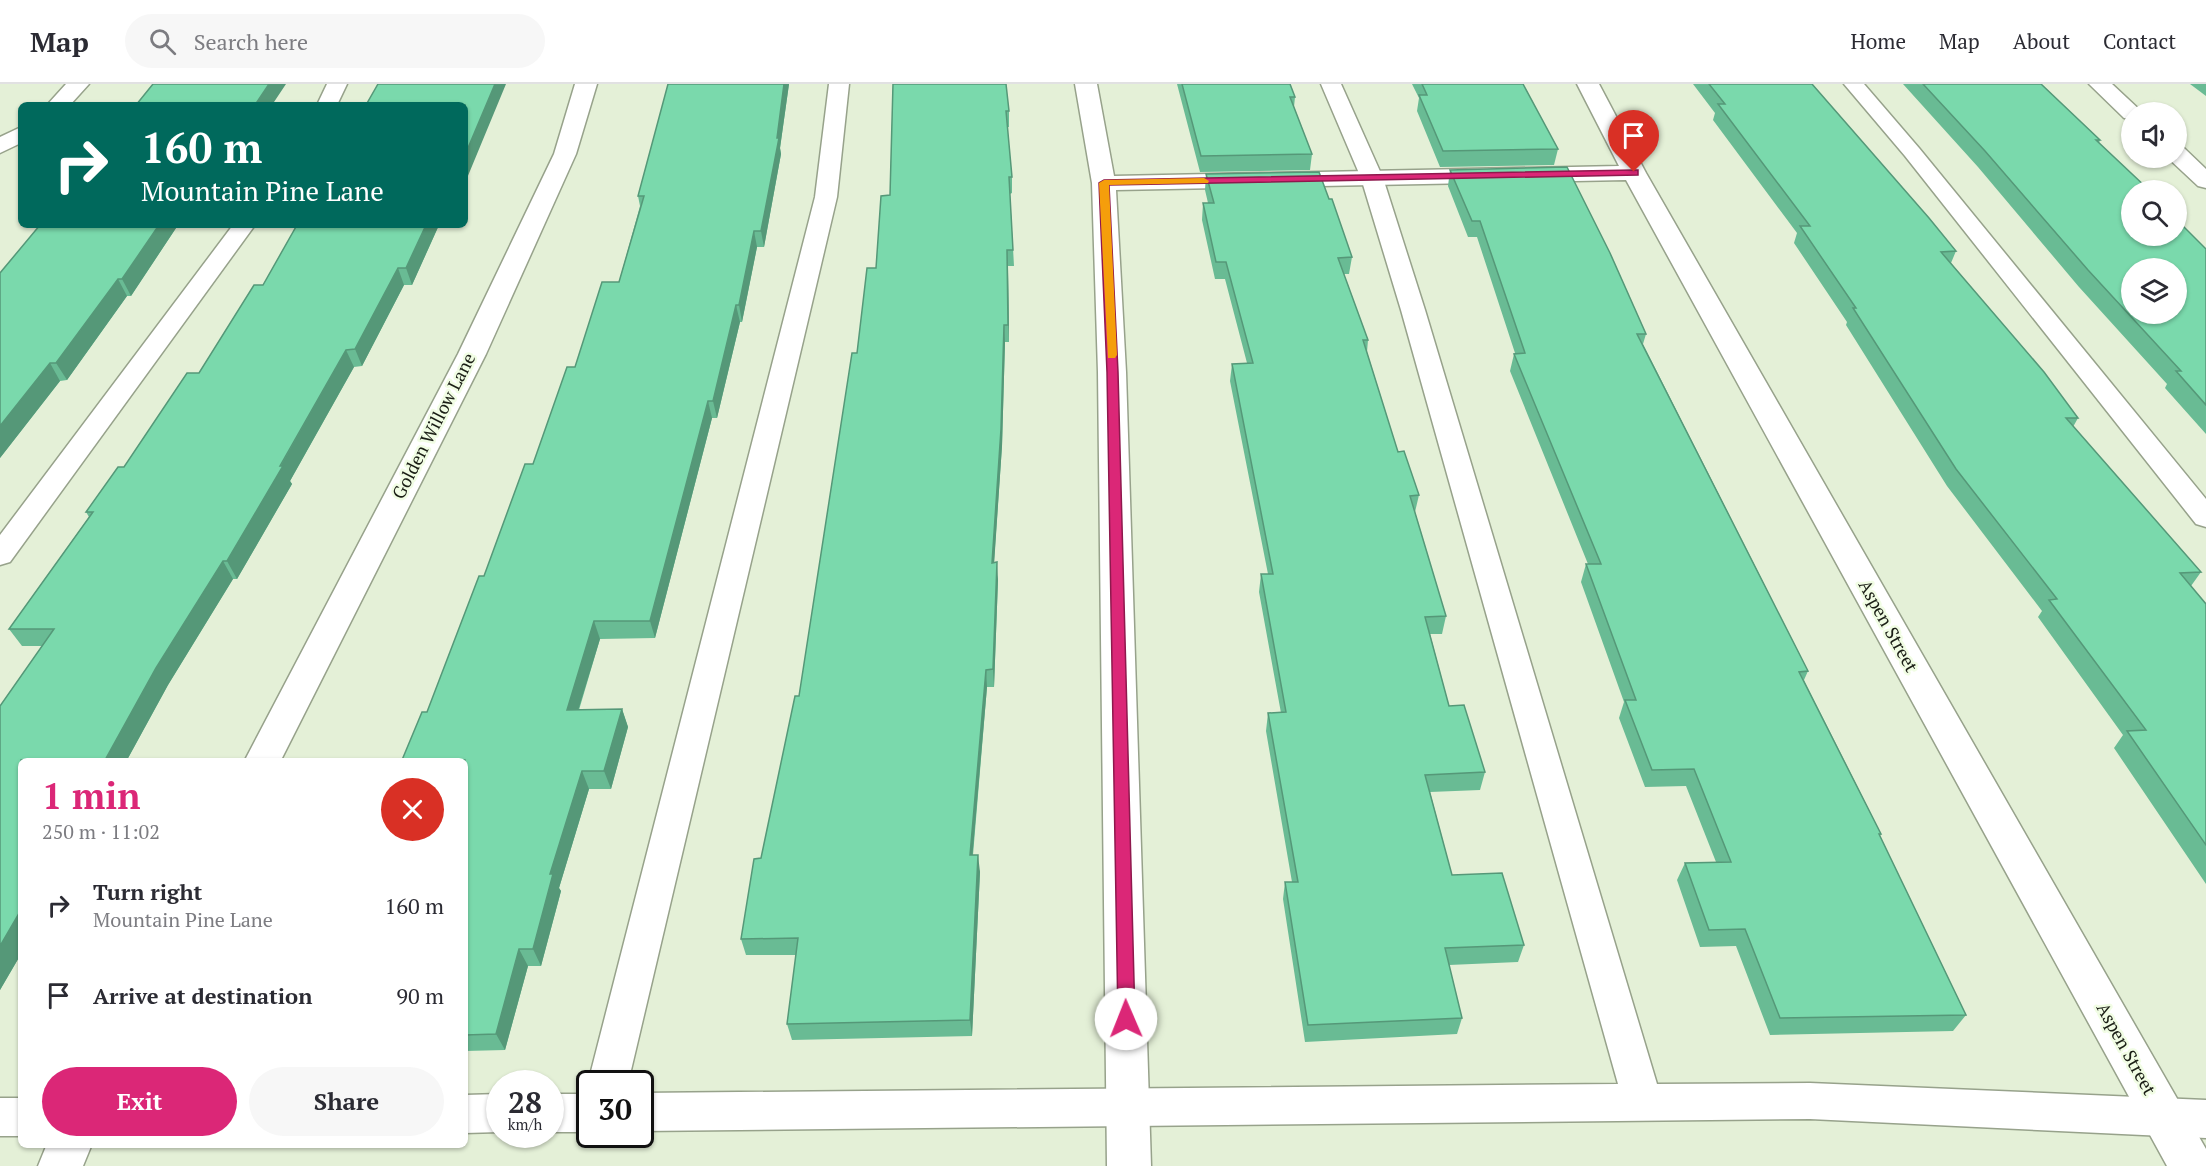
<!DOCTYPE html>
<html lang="en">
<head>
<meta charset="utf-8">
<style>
  body { margin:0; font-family:"PT Serif",serif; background:#f7f7f7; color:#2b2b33; height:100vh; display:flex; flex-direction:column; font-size:22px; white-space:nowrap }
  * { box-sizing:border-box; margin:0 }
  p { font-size:20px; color:#7c7c81 }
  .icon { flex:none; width:33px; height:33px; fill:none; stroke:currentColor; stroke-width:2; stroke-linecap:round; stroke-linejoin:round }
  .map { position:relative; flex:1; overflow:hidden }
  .panel { position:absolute; left:18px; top:674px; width:450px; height:390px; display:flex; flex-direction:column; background:#fff; border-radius:9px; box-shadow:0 2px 4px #0004 }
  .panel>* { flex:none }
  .top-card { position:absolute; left:18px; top:18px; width:450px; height:126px; border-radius:9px; box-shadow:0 2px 4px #0004; background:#00695c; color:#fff; overflow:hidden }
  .tools { position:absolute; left:2121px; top:18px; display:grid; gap:12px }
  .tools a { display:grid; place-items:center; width:66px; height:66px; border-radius:50%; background:#fff; box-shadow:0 2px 4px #0004; font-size:30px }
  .speed { position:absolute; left:486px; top:986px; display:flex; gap:12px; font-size:30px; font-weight:700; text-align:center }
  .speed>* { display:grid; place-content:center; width:78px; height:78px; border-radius:50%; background:#fff; box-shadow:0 2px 4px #0004; line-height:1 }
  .speed small { font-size:15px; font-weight:400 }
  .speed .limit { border:3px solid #111; border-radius:9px; background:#fff; color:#111 }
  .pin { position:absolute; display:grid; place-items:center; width:51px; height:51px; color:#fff; margin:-62px -26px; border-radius:50% 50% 50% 0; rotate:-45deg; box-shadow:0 0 6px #0007 }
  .pin .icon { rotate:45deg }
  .me { position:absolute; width:66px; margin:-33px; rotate:359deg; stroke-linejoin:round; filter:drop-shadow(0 0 4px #0008) }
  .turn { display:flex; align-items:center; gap:21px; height:126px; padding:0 24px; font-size:27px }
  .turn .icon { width:78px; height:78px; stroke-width:2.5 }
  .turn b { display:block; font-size:42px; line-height:51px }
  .round { display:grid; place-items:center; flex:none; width:63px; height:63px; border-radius:32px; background:#f7f7f7 }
  .head { display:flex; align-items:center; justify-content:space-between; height:102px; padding:0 24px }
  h1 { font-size:36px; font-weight:800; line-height:45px; color:#db2777 }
  .button { display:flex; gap:12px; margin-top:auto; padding:12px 24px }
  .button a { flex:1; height:69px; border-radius:36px; background:#db2777; color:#fff; font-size:24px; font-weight:800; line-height:69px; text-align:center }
  .button a+a { background:#f7f7f7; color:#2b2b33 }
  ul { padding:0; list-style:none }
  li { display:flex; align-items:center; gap:18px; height:90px; padding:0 24px }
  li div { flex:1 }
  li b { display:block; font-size:22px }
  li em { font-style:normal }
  header { display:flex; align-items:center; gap:36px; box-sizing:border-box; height:84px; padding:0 30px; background:#fff; border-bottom:2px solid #e1e1e2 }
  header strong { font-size:28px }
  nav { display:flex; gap:33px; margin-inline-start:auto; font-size:21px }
  .search { width:420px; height:54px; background:#f7f7f7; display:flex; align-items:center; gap:15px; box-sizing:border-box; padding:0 21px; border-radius:33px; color:#7c7c81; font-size:22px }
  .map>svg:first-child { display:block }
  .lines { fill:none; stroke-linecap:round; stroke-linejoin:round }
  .lane-casing { stroke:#97a28b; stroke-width:3 }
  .street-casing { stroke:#97a28b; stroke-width:3 }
  .lane { fill:#fff; fill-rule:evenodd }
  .street { fill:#fff; fill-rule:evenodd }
  .wall { fill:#69bb94 }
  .shaded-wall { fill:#559878 }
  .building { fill:#7ad9ac; stroke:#559878; stroke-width:1.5; fill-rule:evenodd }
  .route { fill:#db2777; stroke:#8e194d; stroke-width:1.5 }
  .slow { fill:#f59e0b }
  .labels { text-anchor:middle; stroke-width:5; stroke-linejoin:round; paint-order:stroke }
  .street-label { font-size:18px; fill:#1a1e15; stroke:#f1fde4 }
</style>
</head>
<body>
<header>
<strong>Map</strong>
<div class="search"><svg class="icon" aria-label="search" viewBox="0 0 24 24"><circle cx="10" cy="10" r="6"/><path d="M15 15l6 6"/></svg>Search here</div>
<nav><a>Home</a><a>Map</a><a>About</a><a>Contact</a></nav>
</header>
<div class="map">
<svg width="2206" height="1082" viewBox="0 0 2206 1082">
  <rect width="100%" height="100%" fill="#e4f0d7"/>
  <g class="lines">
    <g class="lane-casing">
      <path id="lane" d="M327,0H347L337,21H317Z
        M829,0H849L837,113L628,999H590V1001L588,999L815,113Z
        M1321,0H1341L1383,94L1425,226L1657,1000L1810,999L2206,1016V1054L1810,1035L640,1047V1009L1618,1000L1401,226L1361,94Z
        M1844,0H1864L1919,64L2206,415V443L2196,440L1905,72Z
        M233,141H255L10,478L0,481V451Z
        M500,1010V1048L465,1049V1011Z
        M550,1010H590V1048H550Z
        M0,1014H21V1052H0Z"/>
    </g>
    <g class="street-casing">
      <path id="street" d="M66,0H89L70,21H47Z
        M575,0H597L576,70L486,270L281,676H245L458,270L554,70Z
        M1075,0H1097L1114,92L1619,82L1577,0H1599L1646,89L2206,1065V1082H2167L1626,96L1116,106L1126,288L1151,1082H1107L1098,288L1092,99Z
        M2089,0H2112L2142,28H2132V35L2124,34Z
        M21,43V59L0,69V53Z
        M2176,62L2184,64L2206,85V104L2198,102L2168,74H2176Z
        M47,1060H92L83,1082H38Z"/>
    </g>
    <use href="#lane" class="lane"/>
    <use href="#street" class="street"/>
  </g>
  <path class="wall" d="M668,0H789L780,64L781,70L764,163H757L742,238H740L717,334H712L655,554L600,555L579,626L622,625L628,643L611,705H589L559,804L561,807L541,882H528L505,966L465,967V676L427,628L484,492L575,283L619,198L640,122L638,112Z
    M893,0L1009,27V43H1007L1012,93V109L1010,110L1014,182H1008L1009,258H1005L1002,362L994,478L998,496L994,603H987L973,771L980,788L972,952L792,956L787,940L796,871H746L741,855L761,774L799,612L857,269L876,184L890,111Z
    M1177,0H1290L1295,13L1294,23L1312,70L1310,86L1200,88Z
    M1412,0H1523L1558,65L1554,81L1440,83L1417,27L1419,14Z
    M1693,0H1812L1956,167L1951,179L2078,334L2073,343L2201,488L2191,502L2206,520V800L2114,664L2123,651L2038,533L2042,527L1947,402L1846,241L1847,238L1794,159L1797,149L1713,36L1715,29Z
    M1903,0H2041L2100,56L2099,59L2206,165V350L2165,304L2167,300L2079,203L1978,83Z
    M2190,0H2206V12Z
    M1450,86L1646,250L1643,260L1808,587L1804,596L1881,750L1880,752L1966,931L1953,947L1770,951L1736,862L1700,863L1677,796L1685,779L1716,778L1686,702L1645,703L1619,634L1624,618L1581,498L1586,480H1588L1510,287L1514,270L1515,269L1477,153H1468L1448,102Z
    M1206,90L1352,173L1349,190H1344L1368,256L1367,268L1398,368L1419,411L1415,428L1446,532L1442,550H1430L1449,622L1485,688L1480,706L1430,708L1452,791L1524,861L1518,878L1449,881L1462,934L1457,950L1305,958L1283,815L1285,798H1292L1266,647L1268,629H1281L1259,508L1261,490H1268L1230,297L1232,280L1247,279L1225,195H1215L1202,136L1203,119H1208L1205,106Z
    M40,141H178L131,212H127L67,296L60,297L0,374Z
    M297,141H439L412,201H404L362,282L354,283L290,397L292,400L237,495H233L168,601L127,676H21V870L0,906V622L42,562H22L9,545L89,433L86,428L118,383H124L187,289H199L254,201H263Z"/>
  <path class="shaded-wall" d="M269,0H286L272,21H255Z
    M495,0H506L465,99V71Z
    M784,0H789L780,64L781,70L764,163L761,147L777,54Z
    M159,141H178L131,212L122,195Z
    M426,141H439L412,201L406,184Z
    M754,147L757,163L742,238L739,221Z
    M1007,166L1008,182L1009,258L1008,241Z
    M398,184L404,201L362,282L355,265Z
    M118,195L127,212L67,296L56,279Z
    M736,221L740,238L717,334L713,317Z
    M1004,241L1005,258L1002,362L993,496L992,479Z
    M346,266L354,283L290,397L292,400L237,495L227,477Z
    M50,279L60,297L0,374V342Z
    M708,317L712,334L655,554L650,537Z
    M223,477L233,495L168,601L127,676H105L156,584Z
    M997,478L998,496L994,603L993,585Z
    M594,537L600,555L573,643L567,626Z
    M986,586L987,603L971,788L970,771Z
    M622,625L628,643L611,705L604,687Z
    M582,687L589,705L559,804L561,807L541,882L533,865L550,790Z
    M978,771L980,788L972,952L970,936Z
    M21,826V870L0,906V862Z
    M519,865L528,882L505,966L496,950Z"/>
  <path class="building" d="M153,0H269L255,21H136Z
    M378,0H495L465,71V21H366Z
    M668,0H784L777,54H779L761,147H754L739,221H736L713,317H708L650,537H594L567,626L622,625L604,687H582L550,790H553L533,865H519L496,950L465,951V676H402L422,628H427L479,492H484L525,380H533L567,283H575L602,198H619L644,112H638Z
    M893,0H1006L1009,27H1006L1012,93H1009L1013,166H1007L1008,241H1004L1001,345L992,479L997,478L993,585L986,586L970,771H978L970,936L787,940L798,854L741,855L754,775L761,774L795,612H799L852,269H857L867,184H876L881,112L890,111Z
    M1182,0H1290L1295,13H1290L1312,70L1201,72Z
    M1422,0H1523L1558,65L1443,67L1419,11H1427Z
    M1709,0H1812L1929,134L1956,167L1941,168L2044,288L2078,334H2066L2201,488L2180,489L2206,520V761L2127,647L2146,646L2049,516L2057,515L1956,385L1853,224H1856L1800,142H1810L1718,20H1725Z
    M1923,0H2041L2100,56H2096L2149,106H2132V152H2176V135L2206,165V321L2176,287H2181L2088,186L1985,67ZM2132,184H2176V230H2132Z
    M1567,83L1610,169L1646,250H1637L1808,587L1799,588L1881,750H1879L1966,931L1780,934L1745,845L1709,846L1685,779L1731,778L1694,685L1652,686L1625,616H1636L1586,480H1601L1514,270L1525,269L1480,137H1472L1450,86Z
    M1319,88L1329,115H1332L1352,173L1338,174L1368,256H1363L1398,368L1404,367L1419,411L1410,412L1446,532L1425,533L1449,622L1464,621L1485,688L1425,691L1452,791L1502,789L1524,861L1445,864L1462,934L1308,941L1285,798H1298L1268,629L1286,628L1261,490H1273L1232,280L1253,279L1226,178H1216L1203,119H1214L1206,90Z
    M40,141H159L122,195H118L56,279H50L0,342V189Z
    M297,141H426L406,184H398L355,265L346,266L280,382H283L227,477H223L156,584L105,676H21V826L0,862V622L54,545H9L93,428H86L118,383H124L187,289H199L254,201H263Z"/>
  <path class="route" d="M1634,86H1638V91L1109,101L1118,288L1135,935L1132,941L1126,943L1120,941L1118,935L1107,288L1099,99L1104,96Z"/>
  <path class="slow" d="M1204,94L1209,97L1208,99L1109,101L1117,271L1115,274H1108L1099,99L1104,96Z"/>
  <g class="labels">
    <g class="street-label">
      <text transform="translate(434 342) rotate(-63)" y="6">Golden Willow Lane</text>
      <text transform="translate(1888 542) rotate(61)" y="6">Aspen Street</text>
      <text transform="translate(2126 965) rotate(61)" y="6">Aspen Street</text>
    </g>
  </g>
</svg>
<div class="tools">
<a><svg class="icon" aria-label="sound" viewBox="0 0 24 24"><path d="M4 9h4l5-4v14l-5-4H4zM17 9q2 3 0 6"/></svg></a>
<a><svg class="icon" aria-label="search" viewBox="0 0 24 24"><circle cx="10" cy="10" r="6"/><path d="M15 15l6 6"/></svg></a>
<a><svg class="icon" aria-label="layers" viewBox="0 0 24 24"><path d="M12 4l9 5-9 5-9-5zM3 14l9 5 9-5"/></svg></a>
</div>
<div class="speed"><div>28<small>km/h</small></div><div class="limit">30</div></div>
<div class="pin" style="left:1634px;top:88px;background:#d93025"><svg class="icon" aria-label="arrive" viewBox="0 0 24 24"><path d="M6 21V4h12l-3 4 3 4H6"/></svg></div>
<svg class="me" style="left:1126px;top:935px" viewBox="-20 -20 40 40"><circle r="19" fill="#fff"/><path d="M0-13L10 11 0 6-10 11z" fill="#db2777"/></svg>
<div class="top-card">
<div class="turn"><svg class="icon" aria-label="right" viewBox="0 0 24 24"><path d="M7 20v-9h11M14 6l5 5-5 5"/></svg><div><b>160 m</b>Mountain Pine Lane</div></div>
</div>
<section class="panel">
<div class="head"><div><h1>1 min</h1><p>250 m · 11:02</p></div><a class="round" style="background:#d93025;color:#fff"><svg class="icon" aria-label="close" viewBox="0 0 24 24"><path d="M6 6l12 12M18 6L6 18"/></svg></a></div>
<ul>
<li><svg class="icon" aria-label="right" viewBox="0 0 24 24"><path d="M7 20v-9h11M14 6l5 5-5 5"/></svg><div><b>Turn right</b><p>Mountain Pine Lane</p></div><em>160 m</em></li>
<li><svg class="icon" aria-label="arrive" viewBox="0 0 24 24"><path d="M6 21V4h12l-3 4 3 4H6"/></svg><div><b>Arrive at destination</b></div><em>90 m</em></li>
</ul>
<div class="button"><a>Exit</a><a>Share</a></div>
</section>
</div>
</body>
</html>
